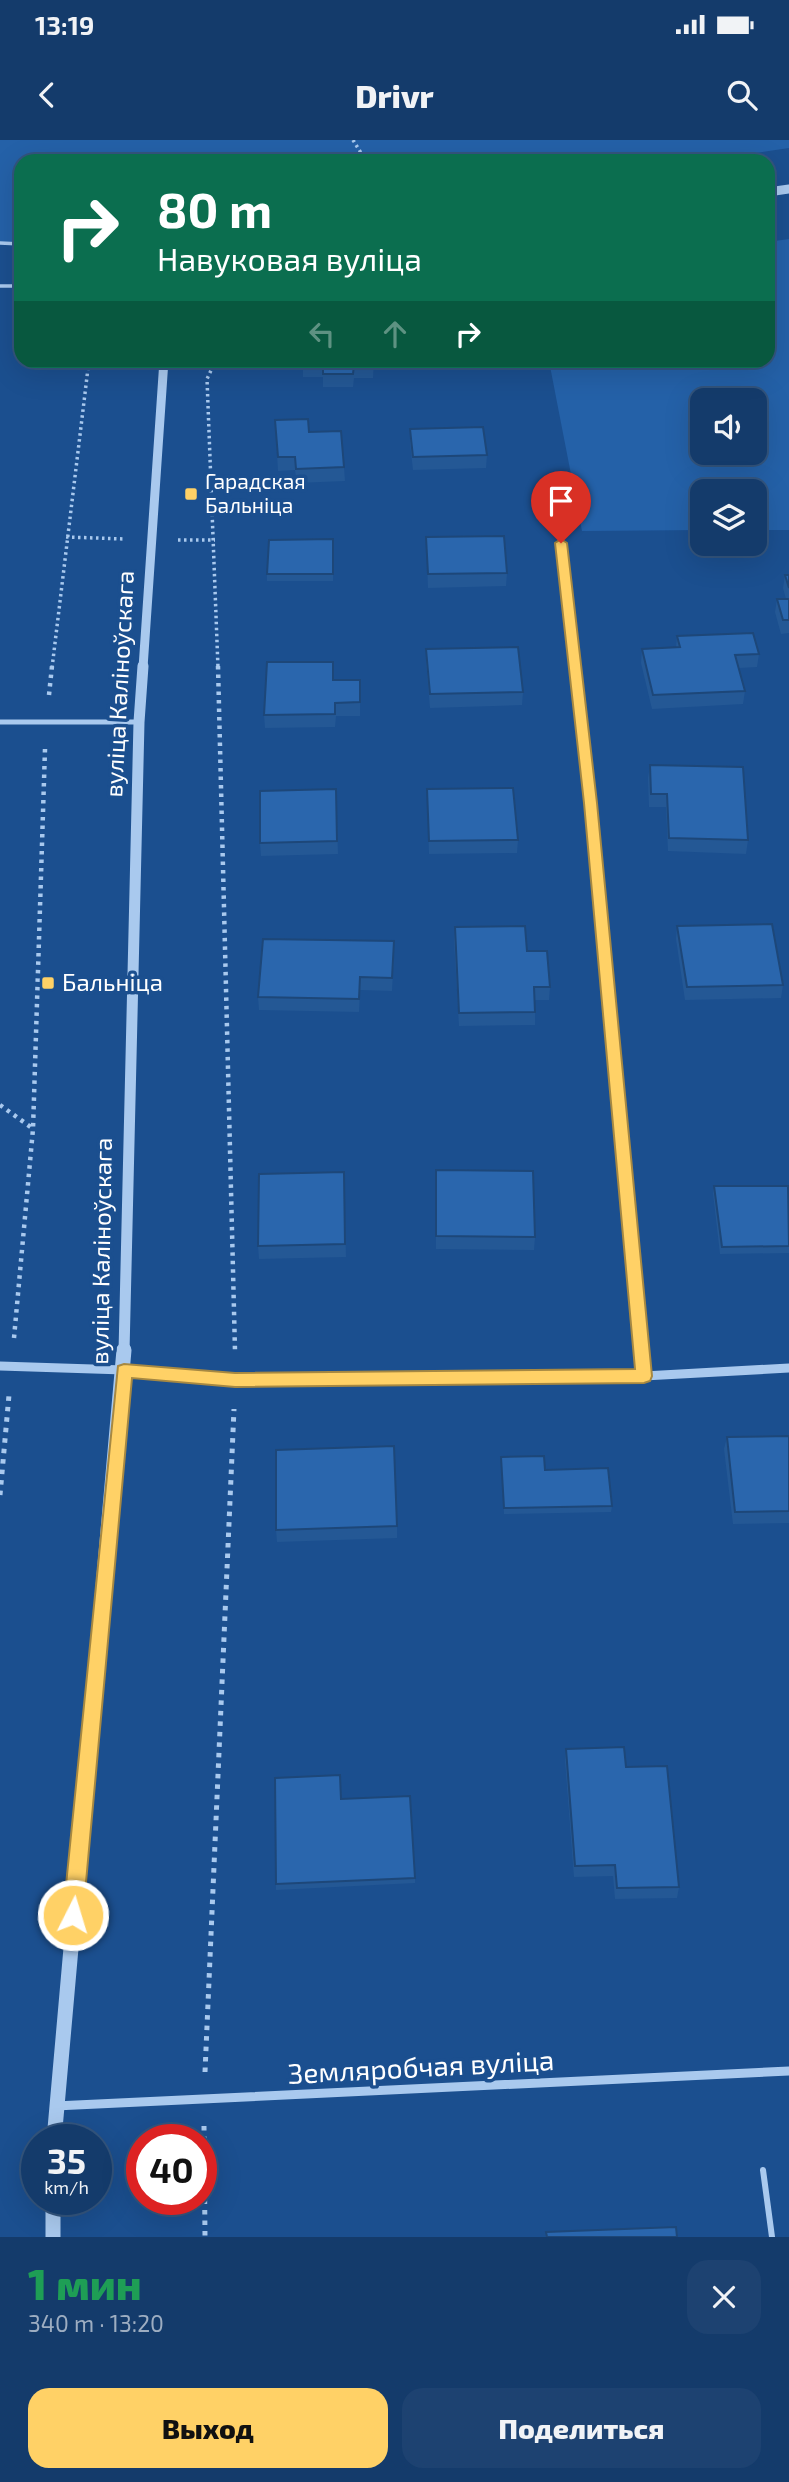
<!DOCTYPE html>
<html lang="ru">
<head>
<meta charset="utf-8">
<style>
  body { margin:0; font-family:"Exo 2",sans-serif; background:#1d4271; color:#f1f3f6; height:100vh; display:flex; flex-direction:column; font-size:26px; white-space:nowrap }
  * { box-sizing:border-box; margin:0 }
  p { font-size:23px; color:#9dadc1 }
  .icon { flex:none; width:38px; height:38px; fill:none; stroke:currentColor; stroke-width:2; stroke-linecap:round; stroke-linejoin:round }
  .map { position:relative; height:2097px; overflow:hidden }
  .drawer { display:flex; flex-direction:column; background:#143b6b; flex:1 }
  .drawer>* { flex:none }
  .top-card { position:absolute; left:14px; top:14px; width:761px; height:214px; border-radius:21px; box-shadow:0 7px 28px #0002,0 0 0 2px #33557e; background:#0b6e4f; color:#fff; overflow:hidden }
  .buttons { position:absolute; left:690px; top:248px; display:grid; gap:14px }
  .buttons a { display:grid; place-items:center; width:77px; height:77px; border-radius:14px; background:#143b6b; box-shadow:0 7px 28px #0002,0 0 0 2px #33557e; font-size:35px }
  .speed { position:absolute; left:21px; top:1984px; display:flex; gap:14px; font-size:35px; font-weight:700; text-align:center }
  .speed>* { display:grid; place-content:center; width:91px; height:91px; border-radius:50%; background:#143b6b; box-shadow:0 7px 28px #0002,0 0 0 2px #33557e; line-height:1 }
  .speed small { font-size:18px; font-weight:400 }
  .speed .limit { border:10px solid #d22; background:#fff; color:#111 }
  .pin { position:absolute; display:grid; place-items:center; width:60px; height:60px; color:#fff; margin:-72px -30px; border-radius:50% 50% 50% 0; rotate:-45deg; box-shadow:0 0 7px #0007 }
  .pin .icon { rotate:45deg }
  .me { position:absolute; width:77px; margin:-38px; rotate:5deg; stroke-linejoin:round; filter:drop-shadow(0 0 5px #0008) }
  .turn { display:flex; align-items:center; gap:24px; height:147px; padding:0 28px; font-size:32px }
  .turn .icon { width:91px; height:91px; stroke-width:2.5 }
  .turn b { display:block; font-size:49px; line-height:60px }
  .lanes { display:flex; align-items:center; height:66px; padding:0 28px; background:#0003; justify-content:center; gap:35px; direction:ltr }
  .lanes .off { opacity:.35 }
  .round { display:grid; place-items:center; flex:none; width:74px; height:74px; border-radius:21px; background:#1d4271 }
  .summary { display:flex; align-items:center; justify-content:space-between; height:119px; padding:0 28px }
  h1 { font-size:42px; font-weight:800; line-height:52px; color:#1e9e55 }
  .cta { display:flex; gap:14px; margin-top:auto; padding:14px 28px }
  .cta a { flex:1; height:80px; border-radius:21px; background:#ffd166; color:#111; font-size:28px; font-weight:800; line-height:80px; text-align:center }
  .cta a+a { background:#1d4271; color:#f1f3f6 }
  .status { display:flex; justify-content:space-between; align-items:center; height:49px; padding:0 35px; background:#143b6b; direction:ltr }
  .status svg { height:19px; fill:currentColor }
  header { display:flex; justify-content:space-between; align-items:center; height:91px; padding:0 28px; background:#143b6b; font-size:32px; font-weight:800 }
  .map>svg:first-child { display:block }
  .green { fill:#2461a8; fill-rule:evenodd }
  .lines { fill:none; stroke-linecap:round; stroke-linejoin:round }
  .path-far2 { stroke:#a9c9ee; stroke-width:3.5; stroke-dasharray:2.5 3.5; stroke-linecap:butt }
  .path-far1 { stroke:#a9c9ee; stroke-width:4.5; stroke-dasharray:3.5 5; stroke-linecap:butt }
  .path { stroke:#a9c9ee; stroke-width:5; stroke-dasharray:4.5 6; stroke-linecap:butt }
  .service-far2 { stroke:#a9c9ee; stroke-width:3.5 }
  .service-far1 { stroke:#a9c9ee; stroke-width:5 }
  .service { stroke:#a9c9ee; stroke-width:6 }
  .minor-far2 { stroke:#a9c9ee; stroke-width:5 }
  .minor-far1 { stroke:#a9c9ee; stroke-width:6 }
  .minor { stroke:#a9c9ee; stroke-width:9 }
  .tertiary-far2 { stroke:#a9c9ee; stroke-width:9 }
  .tertiary-far1 { stroke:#a9c9ee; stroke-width:11 }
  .tertiary { stroke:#a9c9ee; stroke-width:15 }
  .wall { fill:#245895 }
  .building { fill:#2a66ad; stroke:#1d4779; stroke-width:2 }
  .route { fill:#ffd166; stroke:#a68842; stroke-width:2 }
  .poi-dot { fill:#ffd166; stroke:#1b4f8f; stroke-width:2.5 }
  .labels { text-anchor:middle; stroke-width:7; stroke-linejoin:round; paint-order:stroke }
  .far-poi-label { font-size:21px; fill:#fff; stroke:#1b4f8f; text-anchor:start }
  .street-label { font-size:24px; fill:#fff; stroke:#1b4f8f }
  .poi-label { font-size:24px; fill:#fff; stroke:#1b4f8f; text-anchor:start }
  .near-street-label { font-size:28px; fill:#fff; stroke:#1b4f8f }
</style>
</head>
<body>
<div class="status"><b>13:19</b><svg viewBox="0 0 49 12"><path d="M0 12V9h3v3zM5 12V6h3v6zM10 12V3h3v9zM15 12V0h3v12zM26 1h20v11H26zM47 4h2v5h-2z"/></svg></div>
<header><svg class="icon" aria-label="back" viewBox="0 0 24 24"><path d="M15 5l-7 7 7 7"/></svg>Drivr<svg class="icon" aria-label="search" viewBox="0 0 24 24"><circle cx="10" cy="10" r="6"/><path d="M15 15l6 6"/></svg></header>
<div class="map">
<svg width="789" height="2097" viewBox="0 0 789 2097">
  <rect width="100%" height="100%" fill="#1b4f8f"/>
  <path class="green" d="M0,0H789V8L702,21H21V103H0Z
    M789,99V390H754V352H702V390L582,391L549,221L768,220V102ZM702,261H754V313H702Z"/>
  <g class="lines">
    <path class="path-far2" d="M353,0L366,21
      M216,220L207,239L218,528
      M66,397L124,399
      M178,400H215
      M52,528L89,220"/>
    <path class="path-far1" d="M218,526L235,1211
      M49,555L52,526
      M0,965L32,988
      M14,1198L33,989L45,609"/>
    <path class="path" d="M0,1355L9,1255
      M205,1932L234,1269
      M204,1986L205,2097"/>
    <path class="service-far2" d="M0,103L21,104
      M0,146H21"/>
    <path class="service-far1" d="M0,582H139"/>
    <path class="service" d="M763,2030L772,2097"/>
    <path class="minor-far2" d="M561,403L575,528"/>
    <path class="minor-far1" d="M575,526L642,1212"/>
    <path class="minor" d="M642,1210L644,1236
      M0,1226L124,1230L235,1240L644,1236L789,1228
      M55,1966L789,1931"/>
    <path class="tertiary-far2" d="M768,52L789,49
      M143,528L164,220"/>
    <path class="tertiary-far1" d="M124,1212L139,582L143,526"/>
    <path class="tertiary" d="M54,2000L124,1210
      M53,2060V2097"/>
  </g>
  <path class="wall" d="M303,220H374L373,238H354L353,247H323V237H303Z
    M275,280L344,327L345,341L297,343L295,330L278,331Z
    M410,289L487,315L486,328L413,330L410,303Z
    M426,397L507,433L506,446L428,448Z
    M333,399V441H267V434Z
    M785,435H789V493L781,494L775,472L777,459H786L783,448Z
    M677,496L759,514L757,527L739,528L745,551L743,564L652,569L641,523L642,509L676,508Z
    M426,509L523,552L522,565L430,568L426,522Z
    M334,540H360V576H336L335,587L265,588L264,575Z
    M650,625L748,700L746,714L668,711L666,667H649L648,638Z
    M336,649L338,714L261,716L260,703Z
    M427,649L518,700L517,713L429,714Z
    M677,786L783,845L781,858L685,860L676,799Z
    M455,787L527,811L550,847L549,860H535V885L459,886L454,801Z
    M394,814L392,851L360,850L359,872L259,870L258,857Z
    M436,1030L535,1097L534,1110L436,1109Z
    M344,1032L346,1117L259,1119L258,1106Z
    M714,1046L789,1051V1113L720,1114L713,1053Z
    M789,1296V1383L733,1384L724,1309L727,1297Z
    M501,1317L545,1330L612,1366L611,1372L504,1374Z
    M397,1386V1398L277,1402L276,1390Z
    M566,1609L626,1627L679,1747L677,1758L615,1759L613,1736L574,1737L565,1620Z
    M415,1738V1743L276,1750V1744Z"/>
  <path class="building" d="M303,220H373V225H354L353,234H323V224H303Z
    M308,279L309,292L341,291L344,327L296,329L295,317H278L275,280Z
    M483,287L487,315L413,317L410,289Z
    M504,396L507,433L428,434L426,397Z
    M333,399V434H267L269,400Z
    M785,435H789V448Z
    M777,459H789V480H783Z
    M753,493L759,514L735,515L745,551L653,555L642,509L680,507L677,496Z
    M518,507L523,552L430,554L426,509Z
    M267,522H333V540H360V562L335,563V574L264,575Z
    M650,625L743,627L748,700L669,698L667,654H651Z
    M513,648L518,700L429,701L427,649Z
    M336,649L337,701L260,703V651Z
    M772,784L783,845L687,847L677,786Z
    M525,786L527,811H547L550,847H534L535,872L459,873L455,787Z
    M263,799L394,801L392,838L360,837L359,859L258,857Z
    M436,1030L533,1031L535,1097L436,1096Z
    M344,1032L345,1104L258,1106L259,1034Z
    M714,1046H788L789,1106L722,1107Z
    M789,1296V1371L735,1372L727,1297Z
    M394,1306L397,1386L276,1390V1310Z
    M544,1316L545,1330L608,1328L612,1366L504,1368L501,1317Z
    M624,1607L626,1627L667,1626L679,1747L617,1748L615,1725L575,1726L566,1609Z
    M340,1635L341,1659L410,1656L415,1738L276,1744L275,1638Z
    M676,2087L677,2097H547L546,2092Z"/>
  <path class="route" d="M561,399L567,403L597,663L652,1236L650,1241L644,1243L235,1247L132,1238L83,1775L80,1782L73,1785L66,1782L63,1775L118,1226L124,1224L235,1233L635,1229L584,663L555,403Z"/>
  <g class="poi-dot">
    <rect x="184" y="347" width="14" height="14" rx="3.5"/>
    <rect x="41" y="836" width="14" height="14" rx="3.5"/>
  </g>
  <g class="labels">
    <g class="far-poi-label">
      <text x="205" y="349">Гарадская<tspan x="205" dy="24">Бальніца</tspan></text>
    </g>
    <g class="street-label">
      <text transform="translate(120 544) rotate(-87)" y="8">вуліца Каліноўскага</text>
      <text transform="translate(102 1111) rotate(-89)" y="8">вуліца Каліноўскага</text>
    </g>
    <g class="poi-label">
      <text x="62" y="851">Бальніца</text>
    </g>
    <g class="near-street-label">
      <text transform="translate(421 1927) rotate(-3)" y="10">Земляробчая вуліца</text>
    </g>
  </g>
</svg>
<div class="buttons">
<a><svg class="icon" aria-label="sound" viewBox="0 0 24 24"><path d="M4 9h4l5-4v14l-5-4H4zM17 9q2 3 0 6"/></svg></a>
<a><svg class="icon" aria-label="layers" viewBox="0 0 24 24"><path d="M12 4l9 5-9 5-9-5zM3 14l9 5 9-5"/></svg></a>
</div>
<div class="speed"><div>35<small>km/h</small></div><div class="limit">40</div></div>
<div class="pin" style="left:561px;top:403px;background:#d93025"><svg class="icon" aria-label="arrive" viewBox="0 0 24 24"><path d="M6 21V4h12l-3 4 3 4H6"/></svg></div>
<svg class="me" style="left:73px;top:1775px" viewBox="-20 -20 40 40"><circle r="17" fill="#ffd166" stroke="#fff" stroke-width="3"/><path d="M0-11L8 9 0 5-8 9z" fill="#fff"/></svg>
<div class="top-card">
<div class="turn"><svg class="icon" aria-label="right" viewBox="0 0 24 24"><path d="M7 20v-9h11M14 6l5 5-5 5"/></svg><div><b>80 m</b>Навуковая вуліца</div></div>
<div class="lanes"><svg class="icon off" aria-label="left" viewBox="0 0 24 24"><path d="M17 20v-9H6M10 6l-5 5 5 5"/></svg><svg class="icon off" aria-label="ahead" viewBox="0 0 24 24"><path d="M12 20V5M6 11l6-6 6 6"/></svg><svg class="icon" aria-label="right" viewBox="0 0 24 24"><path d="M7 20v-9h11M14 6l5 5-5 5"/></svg></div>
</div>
</div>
<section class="drawer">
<div class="summary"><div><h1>1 мин</h1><p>340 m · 13:20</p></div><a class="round"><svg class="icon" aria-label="close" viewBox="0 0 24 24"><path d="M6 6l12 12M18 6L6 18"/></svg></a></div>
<div class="cta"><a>Выход</a><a>Поделиться</a></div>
</section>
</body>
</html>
